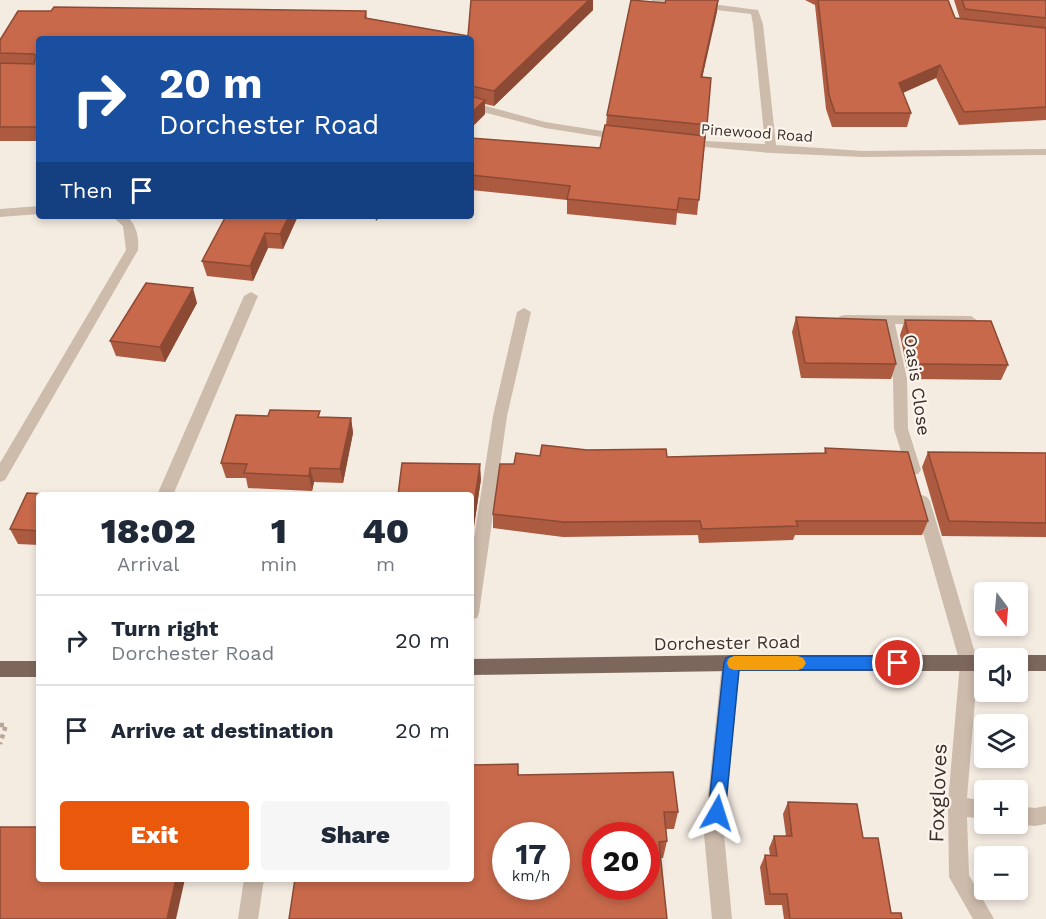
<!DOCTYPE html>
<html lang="en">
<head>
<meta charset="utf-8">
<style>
  body { margin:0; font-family:"Work Sans",sans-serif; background:#f6f6f7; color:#1f2937; height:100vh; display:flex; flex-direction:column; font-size:22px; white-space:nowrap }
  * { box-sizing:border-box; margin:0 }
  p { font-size:20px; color:#747a83 }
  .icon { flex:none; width:33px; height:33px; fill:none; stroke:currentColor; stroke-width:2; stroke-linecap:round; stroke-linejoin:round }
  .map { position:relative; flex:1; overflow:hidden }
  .sheet { position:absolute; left:36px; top:492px; width:438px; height:390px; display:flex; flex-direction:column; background:#fff; border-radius:6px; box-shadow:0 3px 9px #0003 }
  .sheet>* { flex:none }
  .banner { position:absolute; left:36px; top:36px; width:438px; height:183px; border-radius:6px; box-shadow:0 3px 9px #0003; background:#1a4fa0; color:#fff; overflow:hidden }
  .needle { width:39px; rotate:164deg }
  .fabs { position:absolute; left:974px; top:582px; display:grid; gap:12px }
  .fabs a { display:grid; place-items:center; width:54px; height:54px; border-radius:6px; background:#fff; box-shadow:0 3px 9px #0003; font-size:30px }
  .speed { position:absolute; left:492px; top:822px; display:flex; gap:12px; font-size:30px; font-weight:700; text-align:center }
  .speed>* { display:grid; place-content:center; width:78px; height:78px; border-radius:50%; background:#fff; box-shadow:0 3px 9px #0003; line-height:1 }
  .speed small { font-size:15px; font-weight:400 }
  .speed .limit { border:9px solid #d22; background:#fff; color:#111 }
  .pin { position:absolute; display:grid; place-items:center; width:51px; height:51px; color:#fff; margin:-26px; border:3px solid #fff; border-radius:50%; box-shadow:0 2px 6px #0007 }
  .me { position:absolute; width:66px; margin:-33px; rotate:6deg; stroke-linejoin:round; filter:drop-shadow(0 0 4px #0008) }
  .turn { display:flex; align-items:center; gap:21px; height:126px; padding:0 24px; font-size:27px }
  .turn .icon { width:78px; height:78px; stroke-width:2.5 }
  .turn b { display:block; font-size:42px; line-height:51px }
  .then { display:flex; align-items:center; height:57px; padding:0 24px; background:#0003; gap:12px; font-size:22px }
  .eta { display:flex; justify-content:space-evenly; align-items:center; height:102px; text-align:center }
  .eta b { font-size:36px; font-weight:800; line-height:42px }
  .action { display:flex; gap:12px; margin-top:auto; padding:12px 24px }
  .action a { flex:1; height:69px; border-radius:6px; background:#ea580c; color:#fff; font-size:24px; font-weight:800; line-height:69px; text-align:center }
  .action a+a { background:#f6f6f7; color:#1f2937 }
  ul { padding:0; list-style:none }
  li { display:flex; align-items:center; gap:18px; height:90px; padding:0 24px; border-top:2px solid #e0e1e3 }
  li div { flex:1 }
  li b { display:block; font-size:22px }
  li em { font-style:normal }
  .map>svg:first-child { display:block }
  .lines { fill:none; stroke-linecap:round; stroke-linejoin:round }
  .path { stroke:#b9a596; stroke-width:4.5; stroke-dasharray:4 4; stroke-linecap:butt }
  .minor { fill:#cdbbac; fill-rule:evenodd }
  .major { fill:#7d675c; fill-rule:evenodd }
  .wall { fill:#ac5a40 }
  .shaded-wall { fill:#8c4a34 }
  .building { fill:#c8694b; stroke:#8c4a34; stroke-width:1.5; fill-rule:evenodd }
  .route { fill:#1a73e8; stroke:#114b97; stroke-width:1.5 }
  .slow { fill:#f59e0b }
  .labels { text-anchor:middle; stroke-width:4.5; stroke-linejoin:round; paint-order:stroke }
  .far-street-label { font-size:15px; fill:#3b302b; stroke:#fbf5ee }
  .street-label { font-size:18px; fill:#3b302b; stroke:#fbf5ee }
  .near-street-label { font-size:21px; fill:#3b302b; stroke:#fbf5ee }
</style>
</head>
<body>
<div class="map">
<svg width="1046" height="919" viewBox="0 0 1046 919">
  <rect width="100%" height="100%" fill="#f4ebe1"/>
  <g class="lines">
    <path class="path" d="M0,725H6L0,744"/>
    <path class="minor" d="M651,0H680L758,10L763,24L776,145L863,151L1046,149V155L863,157L771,153L682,145V141L686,140L765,144L753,24L751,14L656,3Z
      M471,102L545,122L621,134L627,137L621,140L545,128L471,109Z
      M39,206V214L0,217V209Z
      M112,216H127C137,226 139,237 138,250L5,480L0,482V463L126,250L123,226Z
      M251,292L258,296L173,495H157L244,296Z
      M524,308L531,312L507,416L479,613L477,618L471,620V558L493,416L517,312Z
      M845,315L971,316L978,321L971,326L895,324L907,379L908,429L921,470L918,474H908L894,429L893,379L881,324L840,322L838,319L840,316Z
      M922,495L927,497L930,501L978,663L967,798L984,801V819L967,817L969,875L994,919H973L949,877L948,802L960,663L914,501L917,497Z
      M731,655L737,658L740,663L724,834L732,919H712L704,834L722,663L725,658Z
      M1017,806L1035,808L1046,806V824L1035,826L1015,824Z
      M244,879H264L258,919H238Z"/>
    <path class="major" d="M731,655H984L991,658H984V671H731L471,675V659Z
      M1017,655H1046V671H1017V658H1010Z
      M0,661H39V677H0Z"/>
  </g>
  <path class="wall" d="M471,0H593V10L494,106L485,104V114L471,128V39H39V141H0V40L366,11L367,18L468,36Z
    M666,0H719L718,3L702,78L707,125L697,215L677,213L676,225L567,214V200L471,190V138L600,148L606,125L607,115Z
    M805,0H948L955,18L960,19L954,0H1046V120L959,125L936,78L903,93L911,113L907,127H832L826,109L815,5Z
    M298,216L283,249L268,248L253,281L207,276L202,261Z
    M197,303L165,362L116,356L110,341Z
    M796,317L896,364L891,379L801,378L792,332Z
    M905,320L1008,365L1001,380L915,379H909L900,335Z
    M268,416L351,418L353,433L343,483L314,482L312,491L248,488L246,478H226L221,463Z
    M825,448L928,521L922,535H795L793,540L699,543L698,535L563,537L493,528V514L514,464L540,456L667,457L824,454Z
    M928,452L1046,453V537L942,536L922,467Z
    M481,479L474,526L471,525V495Z
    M39,495V545L18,544L10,529Z
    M518,775L678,812L674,829H666L667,841L663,858H660Z
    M788,802L863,838L891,913L902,919H784L782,905H765L760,867L765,855L770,856L769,848L774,836H786L783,814Z"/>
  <path class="shaded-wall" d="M589,0H593V10L494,106V91Z
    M718,0L717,12L699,92L701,77Z
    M940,65L936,78L895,96L899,83Z
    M485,100V114L471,128V113Z
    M289,216H298L283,249L280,234Z
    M375,216H381L376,221Z
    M265,233L268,248L253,281L250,266Z
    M193,288L197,303L165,362L160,347Z
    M351,418L353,433L343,483L340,469Z
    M480,464L481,479L474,526L473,511Z
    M310,468L314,482L312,491L309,476Z
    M176,879H185L176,919H167Z"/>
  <path class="building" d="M471,0H589L494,91L471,86V39H39V127H0V63L34,64L36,56L34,54L0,53V40L18,11H51L54,7L366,11L365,18L468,36Z
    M631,0L665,3L666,0H718L701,77L711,78L707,125L607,115Z
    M818,0H948L955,18L1046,28V107L964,112L940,65L899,83L911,113H835L829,95Z
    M962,0H1046V18L965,9Z
    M471,96L485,100L471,113Z
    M605,125L705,136L699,200L679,198L677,210L567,199L570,186L471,175V138L600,148Z
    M226,216H289L280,234L265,233L250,266L202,261Z
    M146,283L193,288L160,347L110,341Z
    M796,317L886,320L896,364L805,363Z
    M905,320L991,321L1008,365L921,364H915Z
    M270,410L320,411L318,417L351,418L340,469L310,468L309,476L244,473L247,464L221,463L236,415L268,416Z
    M542,445L587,450L666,449L667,457L826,453L825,448L908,452L928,521H796L798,526L702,529L700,521L564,522L493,514L500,464H514L516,453L540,456Z
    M928,452L1046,453V523L949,521Z
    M402,463L480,464L473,511H471V495H398Z
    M27,493L68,495H39V531L10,529Z
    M518,764V775L673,772L678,812H664L667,841L659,842L667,919H289L295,879H471V765ZM506,836H556V886H506ZM596,836H646V886H596Z
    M788,802L857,804L863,838H878L891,913H901L902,919H790L787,894H770L765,855L777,856L774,836H792Z
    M0,827H39V879H176L167,919H0Z"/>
  <path class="route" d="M731,656H898L904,658L906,663L904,668L898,670H739L725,813L723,818L717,821L710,818L708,813L724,663L726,658Z"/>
  <path class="slow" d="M734,656H798L803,658L806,663L803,668L798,670H734L729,668L727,663L729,658Z"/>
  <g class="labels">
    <g class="far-street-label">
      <text transform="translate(757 133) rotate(4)" y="5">Pinewood Road</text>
    </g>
    <g class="street-label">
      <text transform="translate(917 385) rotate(82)" y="6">Oasis Close</text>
      <text transform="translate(727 643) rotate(-1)" y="6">Dorchester Road</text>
    </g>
    <g class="near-street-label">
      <text transform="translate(938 793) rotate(-88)" y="7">Foxgloves</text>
    </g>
  </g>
</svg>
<div class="fabs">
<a><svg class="needle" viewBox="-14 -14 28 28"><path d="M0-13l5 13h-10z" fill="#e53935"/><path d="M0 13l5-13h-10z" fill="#747a83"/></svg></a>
<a><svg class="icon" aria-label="sound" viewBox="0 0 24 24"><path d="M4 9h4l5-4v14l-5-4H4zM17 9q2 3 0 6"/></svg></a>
<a><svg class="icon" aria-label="layers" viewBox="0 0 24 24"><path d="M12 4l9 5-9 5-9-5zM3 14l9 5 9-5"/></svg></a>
<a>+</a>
<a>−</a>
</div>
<div class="speed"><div>17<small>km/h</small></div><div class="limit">20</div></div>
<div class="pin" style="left:898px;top:663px;background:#d93025"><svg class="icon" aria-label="arrive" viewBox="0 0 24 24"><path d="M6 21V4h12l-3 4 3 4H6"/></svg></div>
<svg class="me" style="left:717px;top:813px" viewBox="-20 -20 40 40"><path d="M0-17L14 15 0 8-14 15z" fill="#1a73e8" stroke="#fff" stroke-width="4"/></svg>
<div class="banner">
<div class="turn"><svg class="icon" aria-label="right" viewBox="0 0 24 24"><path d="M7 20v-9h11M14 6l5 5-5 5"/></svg><div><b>20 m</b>Dorchester Road</div></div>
<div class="then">Then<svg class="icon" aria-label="arrive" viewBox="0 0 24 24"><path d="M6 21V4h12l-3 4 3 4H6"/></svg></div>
</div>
<section class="sheet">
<div class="eta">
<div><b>18:02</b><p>Arrival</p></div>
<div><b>1</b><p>min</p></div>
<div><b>40</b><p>m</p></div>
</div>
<ul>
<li><svg class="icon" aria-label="right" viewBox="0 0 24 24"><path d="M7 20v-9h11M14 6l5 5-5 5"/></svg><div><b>Turn right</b><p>Dorchester Road</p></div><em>20 m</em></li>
<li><svg class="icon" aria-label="arrive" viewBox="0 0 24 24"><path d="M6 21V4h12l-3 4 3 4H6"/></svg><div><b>Arrive at destination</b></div><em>20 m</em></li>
</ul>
<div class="action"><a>Exit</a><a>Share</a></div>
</section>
</div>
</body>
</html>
